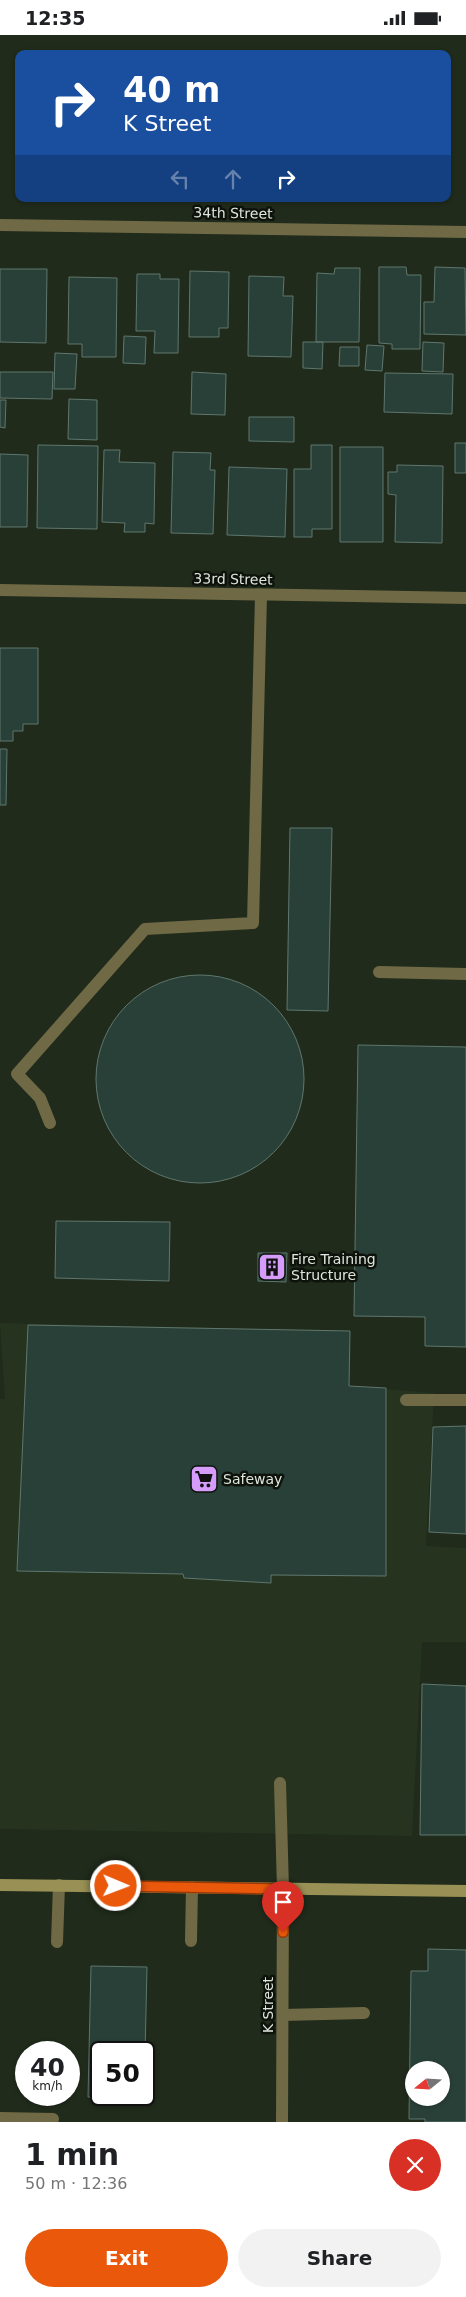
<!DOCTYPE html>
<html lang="en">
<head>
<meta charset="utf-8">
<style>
  body { margin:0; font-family:"DejaVu Sans",sans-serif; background:#f2f2f2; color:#202124; height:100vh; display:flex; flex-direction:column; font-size:19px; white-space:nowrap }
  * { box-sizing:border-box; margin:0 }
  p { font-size:16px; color:#757577 }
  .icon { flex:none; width:28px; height:28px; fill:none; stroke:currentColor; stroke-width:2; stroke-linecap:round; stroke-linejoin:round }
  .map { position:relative; height:2087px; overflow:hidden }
  .drawer { display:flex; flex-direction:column; background:#fff; flex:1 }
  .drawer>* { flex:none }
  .hud { position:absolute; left:15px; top:15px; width:436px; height:152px; border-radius:10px; box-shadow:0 1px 4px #0004; background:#1a4fa0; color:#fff; overflow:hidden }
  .needle { width:32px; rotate:252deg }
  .controls { position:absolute; left:405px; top:2026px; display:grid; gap:10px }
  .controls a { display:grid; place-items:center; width:45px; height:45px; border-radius:50%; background:#fff; box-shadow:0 1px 4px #0004; font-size:25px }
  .speed { position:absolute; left:15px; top:2006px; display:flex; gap:10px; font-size:25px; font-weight:700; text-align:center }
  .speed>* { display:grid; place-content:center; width:65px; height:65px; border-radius:50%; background:#fff; box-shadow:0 1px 4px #0004; line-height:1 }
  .speed small { font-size:12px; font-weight:400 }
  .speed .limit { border:2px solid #111; border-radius:8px; background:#fff; color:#111 }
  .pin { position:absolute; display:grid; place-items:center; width:42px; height:42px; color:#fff; margin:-51px -21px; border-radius:50% 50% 50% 0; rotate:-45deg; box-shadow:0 0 5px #0007 }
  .pin .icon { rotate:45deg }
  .me { position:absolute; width:55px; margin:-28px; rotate:91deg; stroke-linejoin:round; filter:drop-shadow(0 0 4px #0008) }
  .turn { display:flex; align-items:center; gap:18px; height:105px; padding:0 25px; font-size:22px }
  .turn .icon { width:65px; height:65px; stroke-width:2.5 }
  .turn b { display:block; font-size:35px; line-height:42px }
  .lanes { display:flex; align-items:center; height:48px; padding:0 25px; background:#0003; justify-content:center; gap:25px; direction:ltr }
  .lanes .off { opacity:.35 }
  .round { display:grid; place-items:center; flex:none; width:52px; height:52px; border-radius:26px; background:#f2f2f2 }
  .headline { display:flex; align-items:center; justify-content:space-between; height:85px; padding:0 25px }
  h1 { font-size:30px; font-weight:600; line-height:38px }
  .action { display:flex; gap:10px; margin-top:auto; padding:10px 25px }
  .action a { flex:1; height:58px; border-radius:30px; background:#ea580c; color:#fff; font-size:20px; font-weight:600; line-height:58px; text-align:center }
  .action a+a { background:#f2f2f2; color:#202124 }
  .status { display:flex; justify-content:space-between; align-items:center; height:35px; padding:0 25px; background:#fff; direction:ltr }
  .status svg { height:14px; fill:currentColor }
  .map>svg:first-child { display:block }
  .built { fill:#26341f }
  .building { fill:#294038; stroke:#5f776e; fill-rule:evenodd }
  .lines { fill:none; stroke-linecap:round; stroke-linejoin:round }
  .service { stroke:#6f6a45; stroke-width:12 }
  .minor { stroke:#6f6a45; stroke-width:12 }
  .secondary { stroke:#989054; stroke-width:12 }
  .route-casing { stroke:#983908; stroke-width:12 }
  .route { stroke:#ea580c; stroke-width:9 }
  .labels { text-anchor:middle; stroke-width:5; stroke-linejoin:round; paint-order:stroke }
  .street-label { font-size:14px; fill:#dfe6dc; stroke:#0d120b }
  .poi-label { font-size:14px; fill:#dfe6dc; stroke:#0d120b; text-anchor:start }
</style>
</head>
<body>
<div class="status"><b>12:35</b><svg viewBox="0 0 49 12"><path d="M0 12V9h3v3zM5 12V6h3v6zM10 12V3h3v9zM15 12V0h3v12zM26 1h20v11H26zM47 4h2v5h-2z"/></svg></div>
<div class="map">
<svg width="466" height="2087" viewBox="0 0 466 2087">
  <rect width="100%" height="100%" fill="#202b1b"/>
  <path class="built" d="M0,1288L350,1296L349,1351L434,1358L426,1511L466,1513V1607H422L412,1801L0,1794V1364H5Z"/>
  <path class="building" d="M379,232H406L407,240H421L420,314H392V309L379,308Z
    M435,232L465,233L466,300L424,299V267H434Z
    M335,233H360L359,307H316L317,238L334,239Z
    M0,234H47L46,308L0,307Z
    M190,236L229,237L228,293H219V302H189Z
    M137,239H160V244H179L178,318H154L155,296H136Z
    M249,241L284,242L283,261H293L291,322L248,321Z
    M69,242L117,243L116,322H82V309H68Z
    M124,301L146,302L145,329L123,328Z
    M303,307H323L322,334L303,333Z
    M423,307L444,308L443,337L422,336Z
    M367,310L384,311L382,336L365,335Z
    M340,312H359V331H339Z
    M55,318L77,319L75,354H54Z
    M0,337H53L52,364L0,363Z
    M192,337L226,339L225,380L191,379Z
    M385,338L453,339L452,379L384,377Z
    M69,364L97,365V405L68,404Z
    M0,365H6L5,393L0,392Z
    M249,382H294V407L249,406Z
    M455,408H466V438H455Z
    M38,410L98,411L97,494L37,493Z
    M311,410H332V494H312V502H294V434H311Z
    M340,412H383V507H340Z
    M104,415H120L119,427L155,428L154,489L145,488V497H124L125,488L102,487Z
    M173,417L211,418L210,435H215L213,499L171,498Z
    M0,419L28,420L27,492H0Z
    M397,430L443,431L442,508L395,507L396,460L388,459V437H397Z
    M229,432L287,434L285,502L227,500Z
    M0,613H38V689H23V696H13V706H0Z
    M0,714H7L6,770H0Z
    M290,793H332L328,976L287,975Z
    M96 1044a104 104 0 1 1 208 0a104 104 0 1 1-208 0Z
    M358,1010L466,1012V1312L425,1311V1282L354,1281Z
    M56,1186L170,1187L169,1246L55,1243Z
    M258,1218H287L286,1247L258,1246Z
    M28,1290L350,1296L349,1351L386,1353V1541L271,1540V1548L184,1543L183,1539L17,1536Z
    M466,1391V1499L429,1497L433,1392Z
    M422,1649L466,1651V1800H420Z
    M428,1914L466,1915V2087H425V2084H409L411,1936H428ZM414,2035H441V2062H414Z
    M91,1931L147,1932L144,2063L88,2062ZM101,2018H144V2060H101Z"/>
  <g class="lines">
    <path class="service" d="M379,937L466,939
      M50,1088L40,1063L17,1039L145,894L253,888L261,560
      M280,1748L283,1854
      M191,1906L192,1852
      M57,1907L59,1850
      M283,1980L364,1978
      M0,2083L53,2084"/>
    <path class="minor" d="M0,190L466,197
      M0,555L466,563
      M406,1365H466
      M282,2087L283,1854"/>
    <path class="secondary" d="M0,1850L466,1856"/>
  </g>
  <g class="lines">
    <g class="route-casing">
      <path id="route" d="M116,1851L283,1854V1897"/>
    </g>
    <use href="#route" class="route"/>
  </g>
  <defs>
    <g id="building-square" transform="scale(1.4375)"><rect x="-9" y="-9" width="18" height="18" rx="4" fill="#d59cfb" stroke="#0d120b"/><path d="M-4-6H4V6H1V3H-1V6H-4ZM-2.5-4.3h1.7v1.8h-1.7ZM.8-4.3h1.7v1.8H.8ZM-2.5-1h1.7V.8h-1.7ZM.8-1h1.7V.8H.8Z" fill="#111"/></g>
    <g id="supermarket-square" transform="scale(1.4375)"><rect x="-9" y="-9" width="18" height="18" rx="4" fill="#d59cfb" stroke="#0d120b"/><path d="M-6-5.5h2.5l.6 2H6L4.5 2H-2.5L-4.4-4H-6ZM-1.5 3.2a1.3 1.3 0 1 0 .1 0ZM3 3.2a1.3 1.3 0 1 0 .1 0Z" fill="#111"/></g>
  </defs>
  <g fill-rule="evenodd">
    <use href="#building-square" x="272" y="1232"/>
    <use href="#supermarket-square" x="204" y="1444"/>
  </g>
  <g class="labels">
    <g class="street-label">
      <text transform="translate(233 178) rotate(1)" y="5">34th Street</text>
      <text transform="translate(233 544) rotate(1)" y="5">33rd Street</text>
      <text transform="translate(268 1970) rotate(-90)" y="5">K Street</text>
    </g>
    <g class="poi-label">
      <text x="291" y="1229">Fire Training<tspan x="291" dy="16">Structure</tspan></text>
      <text x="223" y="1449">Safeway</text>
    </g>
  </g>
</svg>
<div class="controls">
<a><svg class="needle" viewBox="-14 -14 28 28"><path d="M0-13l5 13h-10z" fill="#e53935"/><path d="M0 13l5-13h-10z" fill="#757577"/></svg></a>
</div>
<div class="speed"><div>40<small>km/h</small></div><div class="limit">50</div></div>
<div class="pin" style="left:283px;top:1897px;background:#d93025"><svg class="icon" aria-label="arrive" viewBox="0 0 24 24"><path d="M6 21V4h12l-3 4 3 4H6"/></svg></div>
<svg class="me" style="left:116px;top:1851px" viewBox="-20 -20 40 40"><circle r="17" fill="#ea580c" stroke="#fff" stroke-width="3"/><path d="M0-11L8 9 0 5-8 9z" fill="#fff"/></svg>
<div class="hud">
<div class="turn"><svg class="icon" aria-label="right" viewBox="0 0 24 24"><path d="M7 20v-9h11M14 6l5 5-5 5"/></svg><div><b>40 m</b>K Street</div></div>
<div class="lanes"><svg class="icon off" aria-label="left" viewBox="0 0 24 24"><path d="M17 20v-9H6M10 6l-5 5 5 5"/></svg><svg class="icon off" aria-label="ahead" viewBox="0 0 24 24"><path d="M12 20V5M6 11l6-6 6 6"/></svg><svg class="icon" aria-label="right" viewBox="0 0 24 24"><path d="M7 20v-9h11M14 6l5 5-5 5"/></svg></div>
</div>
</div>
<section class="drawer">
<div class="headline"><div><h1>1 min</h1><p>50 m · 12:36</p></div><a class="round" style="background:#d93025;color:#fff"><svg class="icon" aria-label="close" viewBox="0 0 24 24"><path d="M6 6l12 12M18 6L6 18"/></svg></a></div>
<div class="action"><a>Exit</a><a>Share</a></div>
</section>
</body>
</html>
